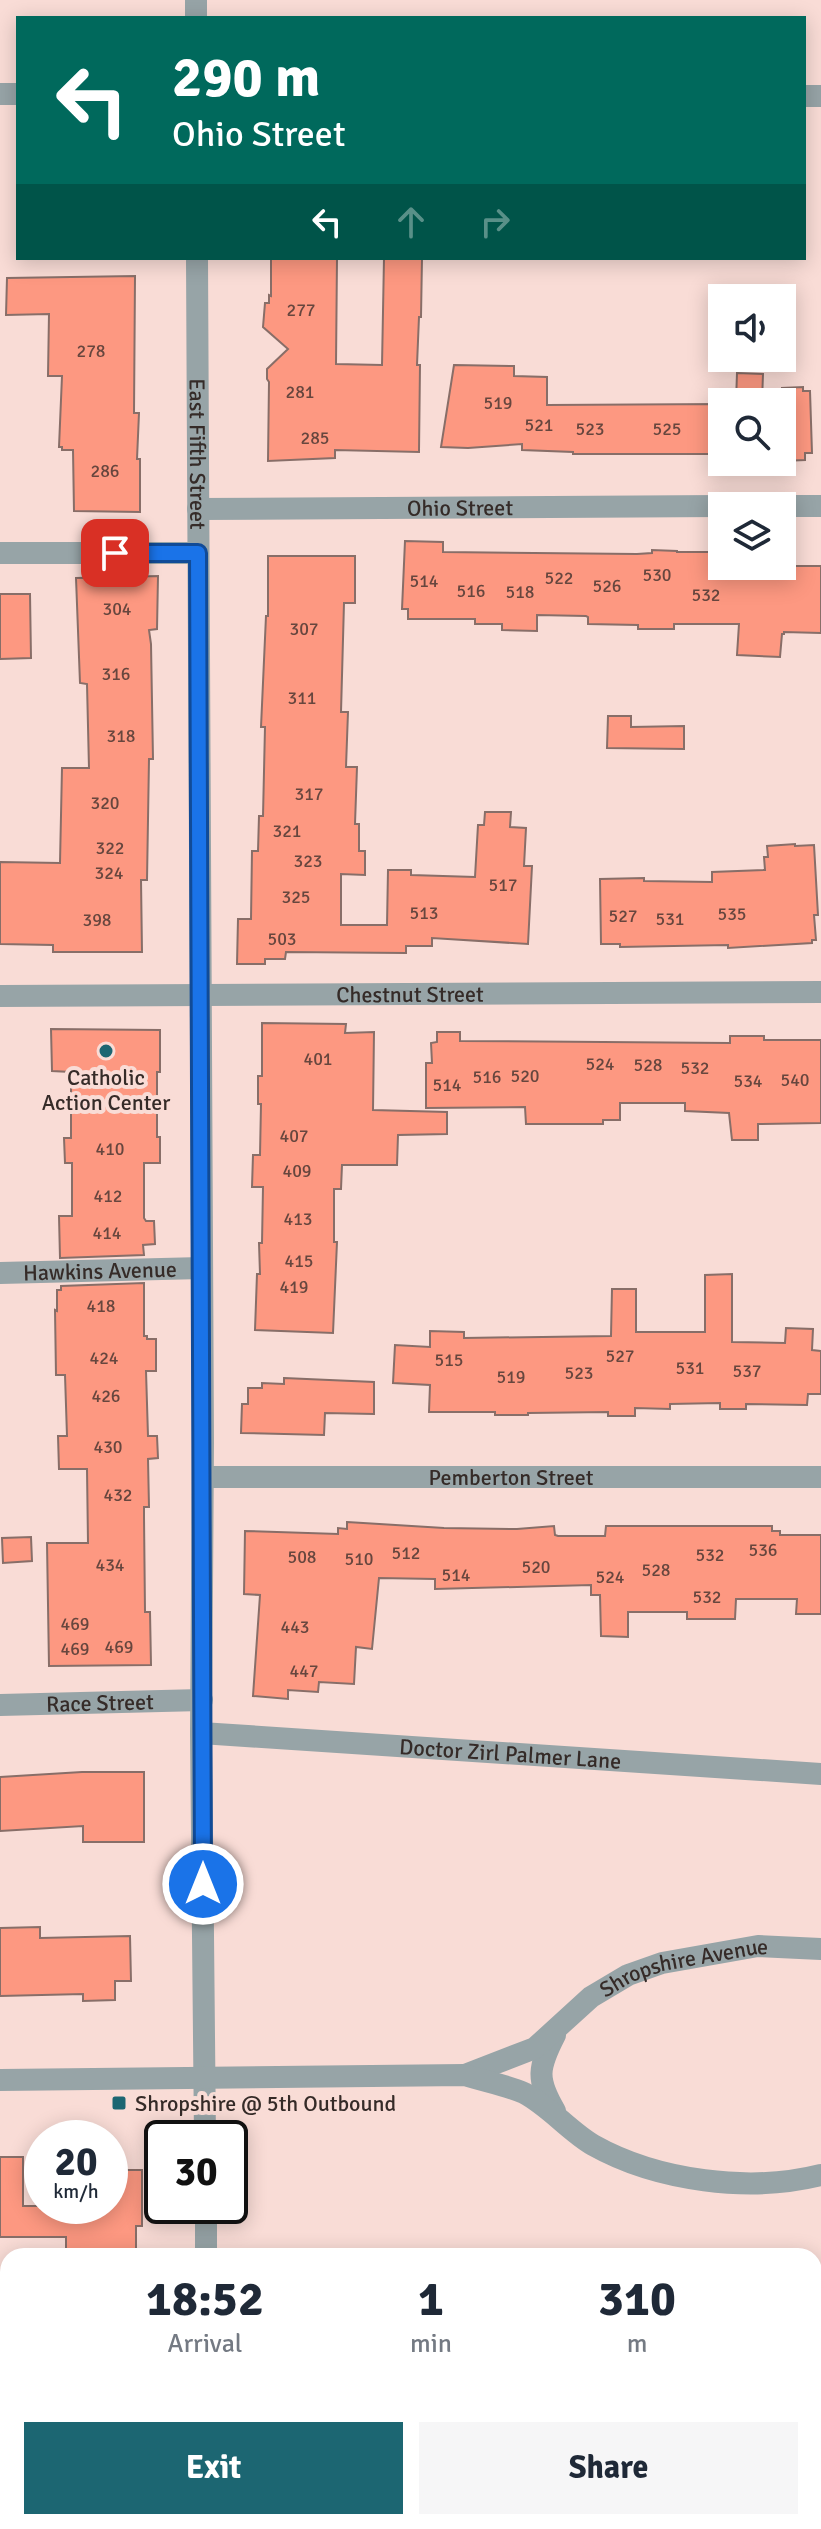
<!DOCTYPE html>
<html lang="en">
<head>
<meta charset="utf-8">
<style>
  body { margin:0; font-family:Signika,sans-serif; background:#f6f6f7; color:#1f2937; height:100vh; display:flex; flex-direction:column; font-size:30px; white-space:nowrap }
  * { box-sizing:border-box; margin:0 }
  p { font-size:26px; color:#747a83 }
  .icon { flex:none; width:44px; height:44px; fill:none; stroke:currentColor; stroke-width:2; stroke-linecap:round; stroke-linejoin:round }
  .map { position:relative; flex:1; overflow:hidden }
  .drawer { position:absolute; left:0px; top:2248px; width:822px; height:282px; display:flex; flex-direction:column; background:#fff; border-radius:24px 24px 0 0; box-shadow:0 4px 20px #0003 }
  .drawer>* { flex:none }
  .guide { position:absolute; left:16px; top:16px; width:790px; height:244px; border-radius:0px; box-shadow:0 4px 20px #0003; background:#00695c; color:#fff; overflow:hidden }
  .controls { position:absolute; left:708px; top:284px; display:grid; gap:16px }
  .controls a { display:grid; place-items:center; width:88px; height:88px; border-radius:0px; background:#fff; box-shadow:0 4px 20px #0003; font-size:40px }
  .speed { position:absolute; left:24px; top:2120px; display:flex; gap:16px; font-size:40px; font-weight:700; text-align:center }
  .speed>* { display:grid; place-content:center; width:104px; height:104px; border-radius:50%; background:#fff; box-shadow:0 4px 20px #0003; line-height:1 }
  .speed small { font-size:20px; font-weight:400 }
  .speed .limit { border:4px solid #111; border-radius:12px; background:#fff; color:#111 }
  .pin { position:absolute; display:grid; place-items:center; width:68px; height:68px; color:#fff; margin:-34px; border-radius:16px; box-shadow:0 4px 12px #0006 }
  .me { position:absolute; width:88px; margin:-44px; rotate:0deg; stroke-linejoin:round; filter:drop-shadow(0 0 6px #0008) }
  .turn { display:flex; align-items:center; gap:28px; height:168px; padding:0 24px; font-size:36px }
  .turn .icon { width:104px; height:104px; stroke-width:2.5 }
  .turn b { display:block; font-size:56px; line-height:68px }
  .lanes { display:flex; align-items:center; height:76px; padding:0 24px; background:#0003; justify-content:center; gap:40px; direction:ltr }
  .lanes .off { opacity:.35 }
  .eta { display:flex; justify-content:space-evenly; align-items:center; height:136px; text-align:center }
  .eta b { font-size:48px; font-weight:700; line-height:56px }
  .action { display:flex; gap:16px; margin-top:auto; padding:16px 24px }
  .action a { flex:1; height:92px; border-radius:0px; background:#1c6672; color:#fff; font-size:32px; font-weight:700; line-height:92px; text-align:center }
  .action a+a { background:#f6f6f7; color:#1f2937 }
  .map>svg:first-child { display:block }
  .building { fill:#fd9881; stroke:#886e68; stroke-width:2 }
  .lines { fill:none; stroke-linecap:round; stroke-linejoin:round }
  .minor { stroke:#97a4a7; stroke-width:22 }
  .tertiary { stroke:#97a4a7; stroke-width:22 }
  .route-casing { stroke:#114b97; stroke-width:20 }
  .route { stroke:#1a73e8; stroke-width:14 }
  .poi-dot { fill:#1c6672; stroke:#f9dcd6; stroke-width:3 }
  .labels { text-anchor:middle; stroke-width:8; stroke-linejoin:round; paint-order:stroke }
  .number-label { font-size:18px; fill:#67463e }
  .street-label { font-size:22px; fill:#352b28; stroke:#f9dcd6 }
  .poi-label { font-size:22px; fill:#352b28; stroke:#f9dcd6 }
</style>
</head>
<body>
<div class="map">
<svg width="821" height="2529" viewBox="0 0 821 2529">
  <rect width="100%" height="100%" fill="#f9dcd6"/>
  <path class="building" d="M271,258H337L336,364L382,365L384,258H422L421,317H419L417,365H420L419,452L335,450V458L268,461L269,382L267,379V369L288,349L263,327L265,303H269V295L271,296Z
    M135,276L134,413H139L137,459H140V512L74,511L73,450H62V447H59L62,376H48L49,314L6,315L7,278Z
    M454,365L514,366V376L547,377V405L722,404V454H573V452L522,450V444L468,448L441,447Z
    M737,373L763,374L762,402H736Z
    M803,387V391H810L812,453H805V460L783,461L782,388Z
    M405,541L443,542V552L637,554L652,553V550L677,551V552H722V566H821V633L784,632V634H782L780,657L737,655L739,624H674V629H638V625L588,624V617L586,616L537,615V631L502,630V624H475V619H408V609H402Z
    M268,556H355V603H344L341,712H348L346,767H357L355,824H359V851H365V875L341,874V925H387L388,870H411V875L475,877L478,825H484L485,812H511L510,827L526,828L524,866H532L528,944L432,938V946H406V953L286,952L285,959H265V964H237L238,919H251L252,851H258L259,816H263L265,727H261L266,616H268Z
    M158,576L157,629L149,630L151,644L153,759H149L147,880H141L142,952H53V945L0,944V862L60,863L62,768H89L87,684L80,683L76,578Z
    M0,594H30L31,658L0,659Z
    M608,716H631V727L684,726V749L607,748Z
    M795,844V846L814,845L818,915H814L816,940H812V943L728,948V945L620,947V944H601L600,879L644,878V881L712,882V872L765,870L764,857H768L767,846Z
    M262,1023L346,1024L345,1033L374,1032L373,1110L447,1112V1134L398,1135L397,1165H342L341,1189H334V1242H337L333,1333L255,1330L257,1274H260L259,1243H262L263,1187H252L253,1155H260L261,1104H258V1076H262Z
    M51,1029L160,1030V1072H157V1137H160V1163H144V1218L146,1221H154L155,1244L143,1245L144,1255L60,1258L59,1216H72V1163H65L64,1138H71V1072L52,1071Z
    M437,1032H460V1041L730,1043V1036H764V1040H821V1123L758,1124V1140H732L729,1113L685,1111V1103H620V1120H603V1124H526L525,1107L426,1108V1063H432L431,1043L437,1042Z
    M732,1274V1342L785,1343L786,1328L813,1329L812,1350L821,1351V1394H808L807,1405L746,1404V1409H720V1403L670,1404V1409L635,1408V1416H608V1412L528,1413V1415H495V1412H429L430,1385L393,1383L395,1345L430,1347V1331L464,1332V1338L611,1336L612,1289H636V1332H705V1275Z
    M144,1283V1336H147V1339H156V1371H146L148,1436H157L158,1458L148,1459L149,1507H144V1517L145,1612H150L151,1665L49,1666L47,1543H88L87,1469H59L58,1436H67L65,1375H56L55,1310L57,1311V1290H61V1286Z
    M284,1378L374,1382V1414L325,1413L324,1435L241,1433L242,1404H248V1388H262V1383L284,1384Z
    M347,1522L444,1528L517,1529L554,1526L555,1535L558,1536H605L606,1526H772V1531H780V1535H821V1614H796L797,1599H736L735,1619H687V1612H628V1637L601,1636L600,1595H591V1585L435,1589V1579L379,1578L372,1649L356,1647L354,1684L319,1682L318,1692L288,1690V1699L253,1696L260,1595L244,1594L245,1531L338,1534V1528L347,1529Z
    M31,1537L32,1561L3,1563L2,1538Z
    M82,1772H144V1842H83V1826L0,1831V1777Z
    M40,1927V1938L130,1936L131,1981H115V2000L83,2001V1994L0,1996V1928Z
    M0,2157H23V2206H110V2170H142V2226H136V2256H66V2237H0Z"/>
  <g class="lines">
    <g class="minor">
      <path d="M196,0V18"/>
      <path id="s1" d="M197,258L203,1443L201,1733L205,2138"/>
      <path d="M782,506H821"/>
      <path id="s2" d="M198,509L722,506"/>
      <path d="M0,553H198"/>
      <path id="s3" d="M0,996L821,992"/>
      <path id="s4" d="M0,1273L202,1268"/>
      <path id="s5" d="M203,1477H821"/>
      <path id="s6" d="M0,1705L202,1700"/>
      <path id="s7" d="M201,1733L821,1774"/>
      <path d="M206,2206V2256"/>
      <path d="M0,2448H8"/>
      <path d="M208,2522L209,2529"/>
    </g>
    <g class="tertiary">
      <path d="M0,94H18"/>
      <path d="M804,96H821"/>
      <path d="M555,2035C538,2068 536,2079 555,2111"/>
      <path id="s8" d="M465,2075L535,2048L591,1997L628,1975L662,1963L758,1946L821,1949"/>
      <path d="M0,2080L465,2075C483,2081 506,2085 524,2093C549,2106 569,2131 593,2145C657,2181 750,2193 821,2175"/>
    </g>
  </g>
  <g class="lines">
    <g class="route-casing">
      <path id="route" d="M115,553H198L203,1884"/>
    </g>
    <use href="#route" class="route"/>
  </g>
  <g class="poi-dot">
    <circle cx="106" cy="1051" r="8"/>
    <rect x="111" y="2095" width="16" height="16" rx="4"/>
  </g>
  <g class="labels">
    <g class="number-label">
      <text x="301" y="316">277</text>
      <text x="91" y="357">278</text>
      <text x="300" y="398">281</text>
      <text x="498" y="409">519</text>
      <text x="539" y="431">521</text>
      <text x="590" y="435">523</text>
      <text x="667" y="435">525</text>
      <text x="315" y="444">285</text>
      <text x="105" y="477">286</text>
      <text x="657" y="581">530</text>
      <text x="559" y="584">522</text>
      <text x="424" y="587">514</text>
      <text x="607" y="592">526</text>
      <text x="471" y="597">516</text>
      <text x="520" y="598">518</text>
      <text x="706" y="601">532</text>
      <text x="117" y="615">304</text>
      <text x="304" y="635">307</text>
      <text x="116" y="680">316</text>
      <text x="302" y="704">311</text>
      <text x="121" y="742">318</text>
      <text x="309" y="800">317</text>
      <text x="105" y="809">320</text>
      <text x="287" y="837">321</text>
      <text x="110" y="854">322</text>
      <text x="308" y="867">323</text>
      <text x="109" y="879">324</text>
      <text x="503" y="891">517</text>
      <text x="296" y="903">325</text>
      <text x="424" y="919">513</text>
      <text x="732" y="920">535</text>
      <text x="623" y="922">527</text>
      <text x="670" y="925">531</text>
      <text x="97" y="926">398</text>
      <text x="282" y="945">503</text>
      <text x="318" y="1065">401</text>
      <text x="600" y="1070">524</text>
      <text x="648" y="1071">528</text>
      <text x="695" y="1074">532</text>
      <text x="525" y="1082">520</text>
      <text x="487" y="1083">516</text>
      <text x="795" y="1086">540</text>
      <text x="748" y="1087">534</text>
      <text x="447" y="1091">514</text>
      <text x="294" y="1142">407</text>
      <text x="110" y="1155">410</text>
      <text x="297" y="1177">409</text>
      <text x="108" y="1202">412</text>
      <text x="298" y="1225">413</text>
      <text x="107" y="1239">414</text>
      <text x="299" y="1267">415</text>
      <text x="294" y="1293">419</text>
      <text x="101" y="1312">418</text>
      <text x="620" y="1362">527</text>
      <text x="104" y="1364">424</text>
      <text x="449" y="1366">515</text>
      <text x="690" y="1374">531</text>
      <text x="747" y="1377">537</text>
      <text x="579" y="1379">523</text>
      <text x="511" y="1383">519</text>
      <text x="106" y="1402">426</text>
      <text x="108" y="1453">430</text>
      <text x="118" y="1501">432</text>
      <text x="763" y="1556">536</text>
      <text x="406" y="1559">512</text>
      <text x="710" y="1561">532</text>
      <text x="302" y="1563">508</text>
      <text x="359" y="1565">510</text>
      <text x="110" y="1571">434</text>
      <text x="536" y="1573">520</text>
      <text x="656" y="1576">528</text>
      <text x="456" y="1581">514</text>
      <text x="610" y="1583">524</text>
      <text x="707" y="1603">532</text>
      <text x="75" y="1630">469</text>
      <text x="295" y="1633">443</text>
      <text x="119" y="1653">469</text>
      <text x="75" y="1655">469</text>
      <text x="304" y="1677">447</text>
    </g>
    <g class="street-label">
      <text dy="8" stroke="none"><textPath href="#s1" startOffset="196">East Fifth Street</textPath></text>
      <text dy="8" stroke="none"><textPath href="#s2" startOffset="262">Ohio Street</textPath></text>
      <text dy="8" stroke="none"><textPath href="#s3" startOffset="410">Chestnut Street</textPath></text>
      <text dy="8" stroke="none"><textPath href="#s4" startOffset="100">Hawkins Avenue</textPath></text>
      <text dy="8" stroke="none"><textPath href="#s5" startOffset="308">Pemberton Street</textPath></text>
      <text dy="8" stroke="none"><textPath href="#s6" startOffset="100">Race Street</textPath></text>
      <text dy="8" stroke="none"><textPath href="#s7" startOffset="310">Doctor Zirl Palmer Lane</textPath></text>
      <text dy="8" stroke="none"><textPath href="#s8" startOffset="250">Shropshire Avenue</textPath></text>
    </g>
    <g class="poi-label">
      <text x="106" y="1085">Catholic<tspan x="106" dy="25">Action Center</tspan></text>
      <text x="135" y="2111" text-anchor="start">Shropshire @ 5th Outbound</text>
    </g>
  </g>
</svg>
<div class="controls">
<a><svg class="icon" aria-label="sound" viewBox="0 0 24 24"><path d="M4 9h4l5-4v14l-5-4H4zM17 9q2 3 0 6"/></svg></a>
<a><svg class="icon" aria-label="search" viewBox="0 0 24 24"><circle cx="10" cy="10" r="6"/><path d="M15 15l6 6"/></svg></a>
<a><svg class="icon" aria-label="layers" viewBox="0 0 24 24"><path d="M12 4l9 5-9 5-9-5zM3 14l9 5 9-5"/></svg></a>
</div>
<div class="speed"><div>20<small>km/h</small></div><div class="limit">30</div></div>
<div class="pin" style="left:115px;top:553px;background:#d93025"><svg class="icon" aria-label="arrive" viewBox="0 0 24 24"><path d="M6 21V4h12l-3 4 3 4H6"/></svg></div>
<svg class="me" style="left:203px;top:1884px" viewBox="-20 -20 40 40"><circle r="17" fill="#1a73e8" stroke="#fff" stroke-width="3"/><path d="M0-11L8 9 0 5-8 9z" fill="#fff"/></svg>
<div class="guide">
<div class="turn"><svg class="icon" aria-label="left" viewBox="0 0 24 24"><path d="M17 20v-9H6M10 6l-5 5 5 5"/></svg><div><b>290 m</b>Ohio Street</div></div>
<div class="lanes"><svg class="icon" aria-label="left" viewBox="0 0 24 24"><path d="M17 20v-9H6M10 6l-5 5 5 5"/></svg><svg class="icon off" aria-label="ahead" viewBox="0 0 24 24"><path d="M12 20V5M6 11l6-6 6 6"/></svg><svg class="icon off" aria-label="right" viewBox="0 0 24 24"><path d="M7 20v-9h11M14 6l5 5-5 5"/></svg></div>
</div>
<section class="drawer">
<div class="eta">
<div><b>18:52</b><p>Arrival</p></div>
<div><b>1</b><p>min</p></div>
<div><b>310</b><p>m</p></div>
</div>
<div class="action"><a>Exit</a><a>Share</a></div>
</section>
</div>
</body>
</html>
